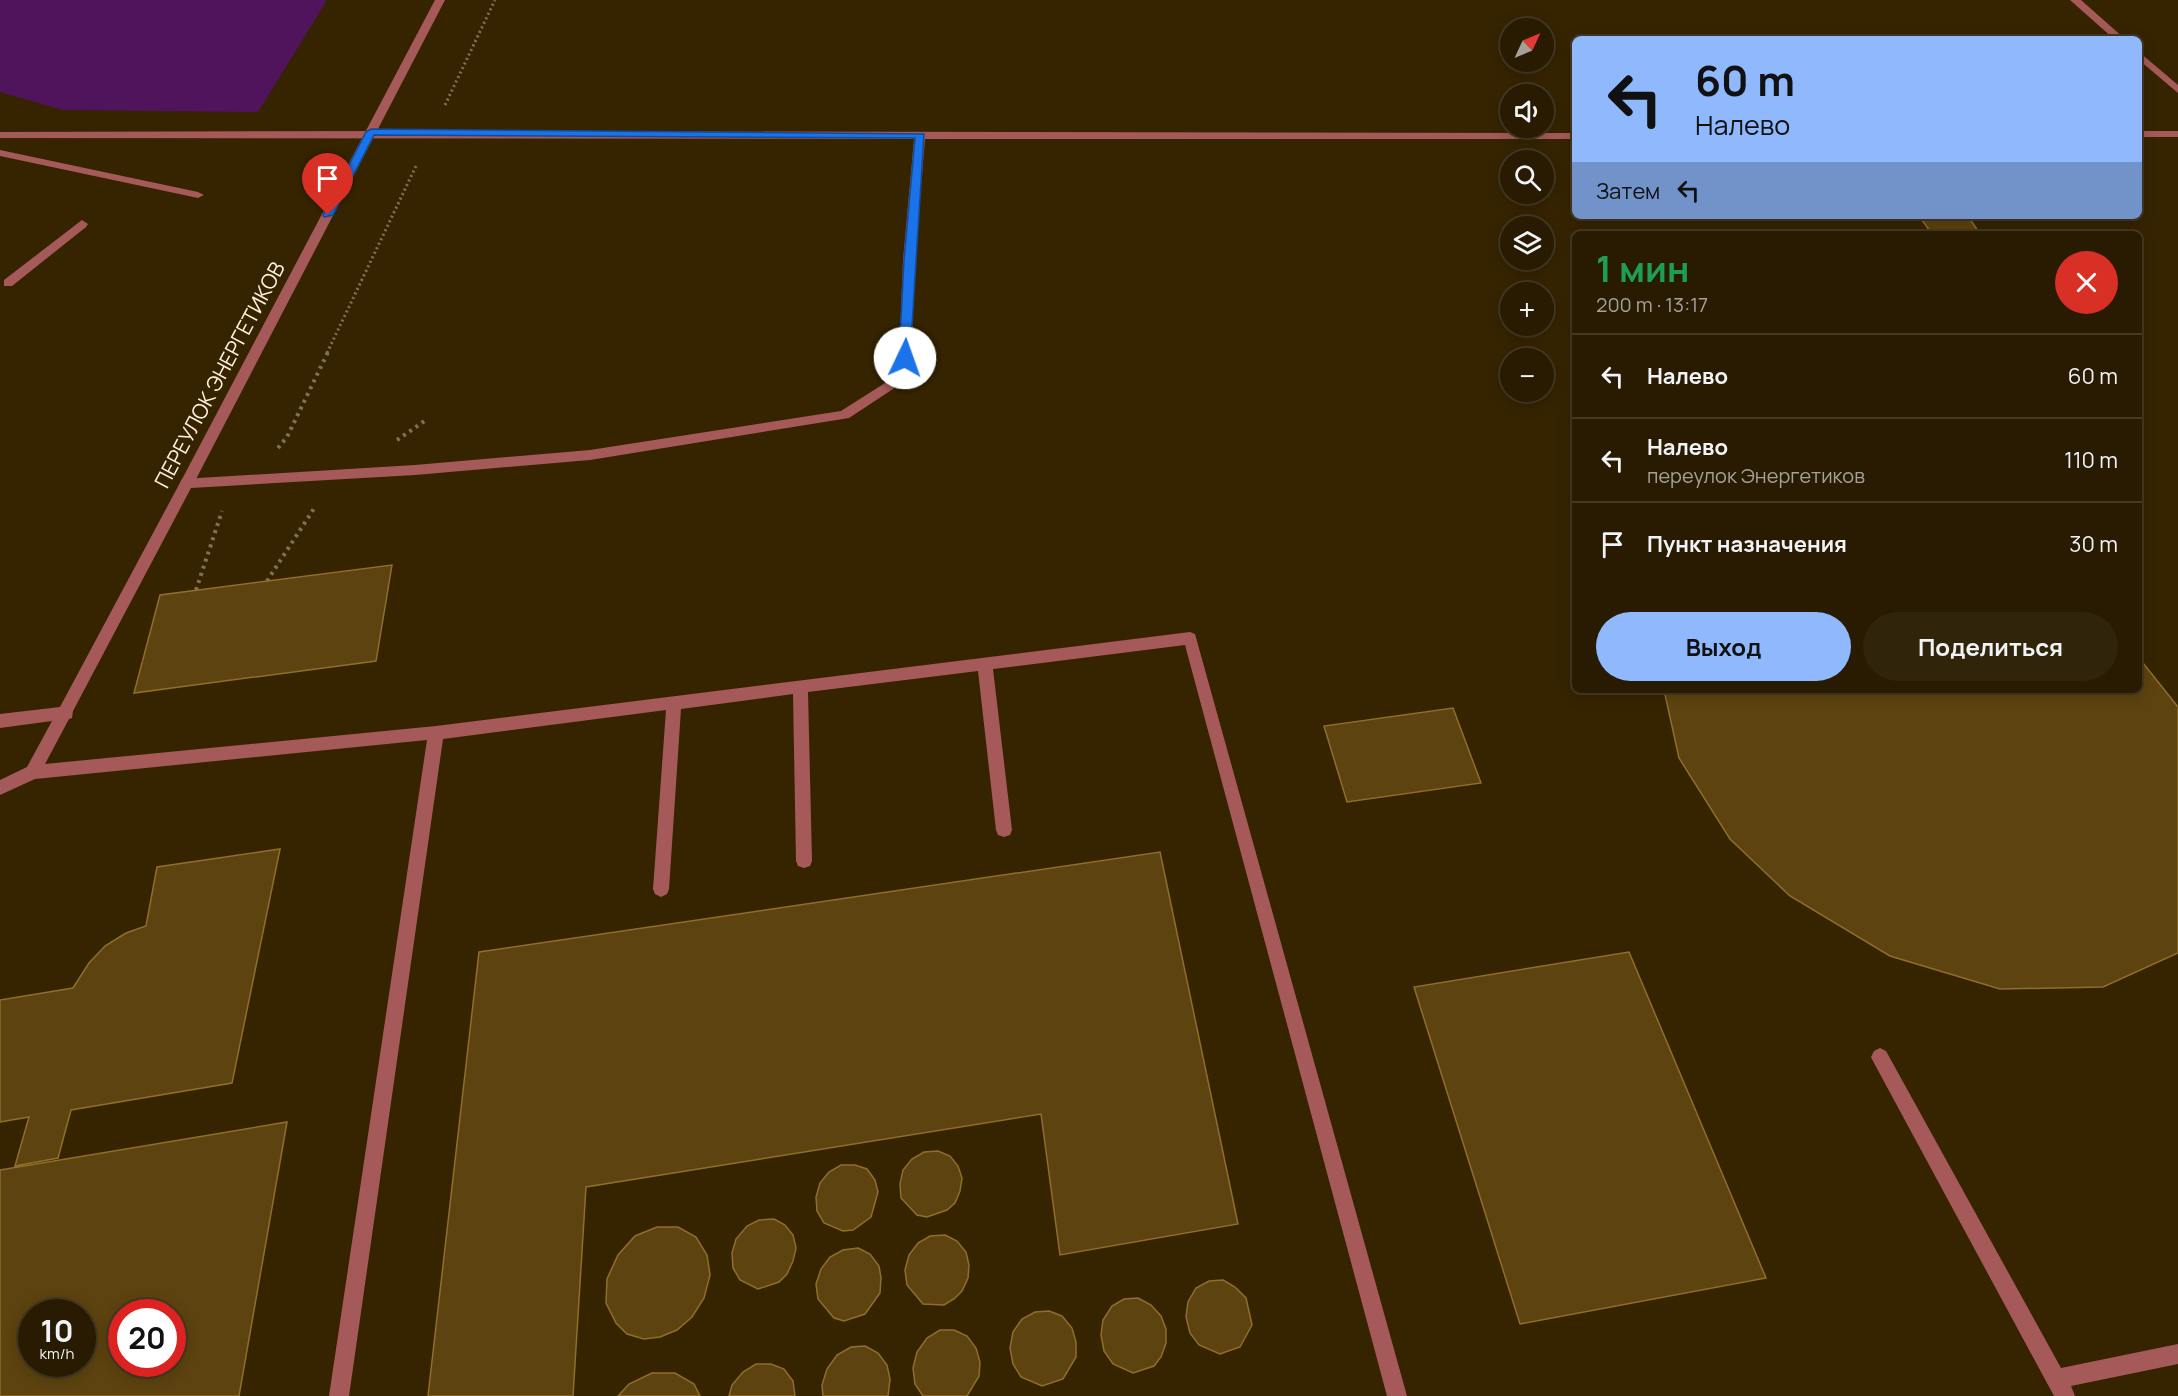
<!DOCTYPE html>
<html lang="ru">
<head>
<meta charset="utf-8">
<style>
  body { margin:0; font-family:Manrope,sans-serif; background:#30240b; color:#f1f3f6; height:100vh; display:flex; flex-direction:column; font-size:22px; white-space:nowrap }
  * { box-sizing:border-box; margin:0 }
  p { font-size:20px; color:#a5a199 }
  .icon { flex:none; width:33px; height:33px; fill:none; stroke:currentColor; stroke-width:2; stroke-linecap:round; stroke-linejoin:round }
  .map { position:relative; flex:1; overflow:hidden }
  .drawer { position:absolute; left:1572px; top:231px; width:570px; height:462px; display:flex; flex-direction:column; background:#281b01; border-radius:9px; box-shadow:0 3px 15px #0003,0 0 0 2px #443923 }
  .drawer>* { flex:none }
  .top-card { position:absolute; left:1572px; top:36px; width:570px; height:183px; border-radius:9px; box-shadow:0 3px 15px #0003,0 0 0 2px #443923; background:#8fb8fd; color:#111; overflow:hidden }
  .needle { width:39px; rotate:46deg }
  .controls { position:absolute; left:1500px; top:18px; display:grid; gap:12px }
  .controls a { display:grid; place-items:center; width:54px; height:54px; border-radius:50%; background:#281b01; box-shadow:0 3px 15px #0003,0 0 0 2px #443923; font-size:30px }
  .speed { position:absolute; left:18px; top:1299px; display:flex; gap:12px; font-size:30px; font-weight:700; text-align:center }
  .speed>* { display:grid; place-content:center; width:78px; height:78px; border-radius:50%; background:#281b01; box-shadow:0 3px 15px #0003,0 0 0 2px #443923; line-height:1 }
  .speed small { font-size:15px; font-weight:400 }
  .speed .limit { border:9px solid #d22; background:#fff; color:#111 }
  .pin { position:absolute; display:grid; place-items:center; width:51px; height:51px; color:#fff; margin:-62px -26px; border-radius:50% 50% 50% 0; rotate:-45deg; box-shadow:0 0 6px #0007 }
  .pin .icon { rotate:45deg }
  .me { position:absolute; width:66px; margin:-33px; rotate:3deg; stroke-linejoin:round; filter:drop-shadow(0 0 4px #0008) }
  .turn { display:flex; align-items:center; gap:21px; height:126px; padding:0 24px; font-size:27px }
  .turn .icon { width:78px; height:78px; stroke-width:2.5 }
  .turn b { display:block; font-size:42px; line-height:51px }
  .then { display:flex; align-items:center; height:57px; padding:0 24px; background:#0003; gap:12px; font-size:22px }
  .round { display:grid; place-items:center; flex:none; width:63px; height:63px; border-radius:32px; background:#30240b }
  .overview { display:flex; align-items:center; justify-content:space-between; height:102px; padding:0 24px }
  h1 { font-size:36px; font-weight:700; line-height:45px; color:#1e9e55 }
  .primary-button { display:flex; gap:12px; margin-top:auto; padding:12px 24px }
  .primary-button a { flex:1; height:69px; border-radius:36px; background:#8fb8fd; color:#111; font-size:24px; font-weight:700; line-height:69px; text-align:center }
  .primary-button a+a { background:#30240b; color:#f1f3f6 }
  ul { padding:0; list-style:none }
  li { display:flex; align-items:center; gap:18px; height:84px; padding:0 24px; border-top:2px solid #443923 }
  li div { flex:1 }
  li b { display:block; font-size:22px }
  li em { font-style:normal }
  .map>svg:first-child { display:block }
  .green { fill:#50145c }
  .building { fill:#5d430f; stroke:#906e2c; stroke-width:1.5; fill-rule:evenodd }
  .lines { fill:none; stroke-linecap:round; stroke-linejoin:round }
  .path-far1 { stroke:#817154; stroke-width:3; stroke-dasharray:2 3; stroke-linecap:butt }
  .path { stroke:#817154; stroke-width:4; stroke-dasharray:3 4.5; stroke-linecap:butt }
  .service { fill:#a65959; fill-rule:evenodd }
  .minor { fill:#a65959; fill-rule:evenodd }
  .route { fill:#1a73e8; stroke:#114b97; stroke-width:1.5 }
  .labels { text-anchor:middle; stroke-width:6; stroke-linejoin:round; paint-order:stroke }
  .street-label { font-size:21px; fill:#fef2df; stroke:#362401 }
</style>
</head>
<body>
<div class="map">
<svg width="2178" height="1396" viewBox="0 0 2178 1396">
  <rect width="100%" height="100%" fill="#362401"/>
  <path class="green" d="M0,0H327L258,112L63,110L0,92Z"/>
  <path class="building" d="M1919,216H1968L1980,234H1932Z
    M392,565L376,661L134,693L160,595Z
    M2139,658L2178,707V953L2103,987L2000,989L1890,956L1790,896L1730,839L1679,758L1664,690H2139Z
    M1453,708L1481,783L1347,802L1324,726Z
    M280,849L232,1083L71,1110L58,1158L15,1166L29,1117L0,1122V1000L73,988L89,963L105,946L126,933L146,926L157,867Z
    M1160,852L1238,1224L1060,1255L1041,1114L586,1187L573,1396H428L479,952Z
    M1629,952L1766,1278L1520,1324L1414,987Z
    M287,1122L239,1396H0V1170ZM32,1312H82V1364H32ZM122,1312H172V1364H122Z
    M938,1151L950,1156L958,1166L962,1178L960,1191L955,1203L947,1210L927,1217L917,1215L901,1198L900,1184L903,1170L912,1159L924,1152Z
    M841,1165H855L867,1169L875,1180L878,1192L871,1217L853,1230L843,1231L824,1223L817,1211L816,1197L820,1183L829,1172Z
    M774,1219L785,1225L793,1235L796,1248L793,1261L787,1274L779,1282L758,1289L740,1280L733,1268L732,1253L736,1239L747,1226L759,1220Z
    M657,1227H678L696,1237L707,1255L710,1275L704,1298L692,1317L677,1330L660,1337L644,1339L627,1334L616,1323L606,1303L607,1279L618,1255L635,1236Z
    M945,1235L957,1241L966,1252L969,1265L968,1278L962,1291L954,1299L944,1305L923,1304L907,1285L905,1270L909,1255L918,1243L930,1236Z
    M858,1248L870,1254L879,1266L881,1278L880,1293L865,1314L844,1321L834,1318L818,1299L816,1284L821,1269L830,1257L843,1250Z
    M1223,1280L1235,1287L1246,1298L1252,1325L1240,1347L1220,1354L1199,1345L1190,1333L1186,1317L1188,1302L1196,1288L1209,1281Z
    M1138,1298L1151,1305L1161,1316L1166,1329V1343L1161,1357L1154,1366L1133,1373L1113,1364L1104,1351L1101,1335L1103,1320L1112,1306L1124,1299Z
    M1049,1311L1062,1316L1072,1328L1076,1342V1357L1063,1379L1042,1386L1021,1377L1013,1364L1010,1348L1013,1332L1022,1319L1035,1312Z
    M940,1330H954L967,1336L976,1348L980,1362L979,1376L967,1396H923L915,1384L913,1368L917,1352L927,1338Z
    M865,1346L878,1353L887,1365L890,1379L888,1396H823L822,1385L827,1369L837,1355L851,1347Z
    M756,1364H771L784,1369L793,1381L795,1396H729L732,1385L743,1372Z
    M652,1373H675L694,1384L700,1396H618L629,1384Z"/>
  <g class="lines">
    <path class="path-far1" d="M445,105L495,0
      M327,353L417,164"/>
    <path class="path" d="M397,440L426,420
      M278,448L287,437L328,352
      M267,581L315,507
      M196,590L222,511"/>
    <path class="service" d="M2070,0H2081L2125,39H2114Z
      M2139,52L2178,85V93L2139,60Z
      M394,131L1575,133V139H925L915,260L911,358L893,389L849,418L590,460L415,475L191,488L73,711L72,718L69,719L45,764L436,726L1190,632L1195,634L1407,1396H1387L1185,645L993,669L1012,830L1010,835L1004,837L998,835L996,830L978,671L808,692L812,861L810,866L804,868L798,866L796,861L793,694L681,709L669,889L667,894L661,897L655,894L653,889L666,710L443,739L349,1396H329L427,740L35,779L0,795V780L27,767L52,721L0,728V714L60,707L182,479L415,465L590,450L841,411L885,383L899,358L903,260L914,139L0,138V132Z
      M2139,131H2178V137H2139Z
      M0,150L198,192L204,195L198,198L0,156Z
      M82,220L88,224L86,227L12,286H4V280Z
      M1880,1048L1886,1051L2061,1368L2178,1344V1364L2071,1386L2075,1396H2054L1874,1063L1871,1057L1874,1051Z"/>
    <path class="minor" d="M435,0H445L194,483L187,488L182,487L180,483Z"/>
  </g>
  <path class="route" d="M371,129L924,134L910,358L905,362L899,358L904,260L915,138L374,135L333,215L324,217L323,215L366,132Z"/>
  <g class="labels">
    <g class="street-label">
      <text transform="translate(220 375) rotate(-62)" y="7">ПЕРЕУЛОК ЭНЕРГЕТИКОВ</text>
    </g>
  </g>
</svg>
<div class="controls">
<a><svg class="needle" viewBox="-14 -14 28 28"><path d="M0-13l5 13h-10z" fill="#e53935"/><path d="M0 13l5-13h-10z" fill="#a5a199"/></svg></a>
<a><svg class="icon" aria-label="sound" viewBox="0 0 24 24"><path d="M4 9h4l5-4v14l-5-4H4zM17 9q2 3 0 6"/></svg></a>
<a><svg class="icon" aria-label="search" viewBox="0 0 24 24"><circle cx="10" cy="10" r="6"/><path d="M15 15l6 6"/></svg></a>
<a><svg class="icon" aria-label="layers" viewBox="0 0 24 24"><path d="M12 4l9 5-9 5-9-5zM3 14l9 5 9-5"/></svg></a>
<a>+</a>
<a>−</a>
</div>
<div class="speed"><div>10<small>km/h</small></div><div class="limit">20</div></div>
<div class="pin" style="left:328px;top:215px;background:#d93025"><svg class="icon" aria-label="arrive" viewBox="0 0 24 24"><path d="M6 21V4h12l-3 4 3 4H6"/></svg></div>
<svg class="me" style="left:905px;top:358px" viewBox="-20 -20 40 40"><circle r="19" fill="#fff"/><path d="M0-13L10 11 0 6-10 11z" fill="#1a73e8"/></svg>
<div class="top-card">
<div class="turn"><svg class="icon" aria-label="left" viewBox="0 0 24 24"><path d="M17 20v-9H6M10 6l-5 5 5 5"/></svg><div><b>60 m</b>Налево</div></div>
<div class="then">Затем<svg class="icon" aria-label="left" viewBox="0 0 24 24"><path d="M17 20v-9H6M10 6l-5 5 5 5"/></svg></div>
</div>
<section class="drawer">
<div class="overview"><div><h1>1 мин</h1><p>200 m · 13:17</p></div><a class="round" style="background:#d93025;color:#fff"><svg class="icon" aria-label="close" viewBox="0 0 24 24"><path d="M6 6l12 12M18 6L6 18"/></svg></a></div>
<ul>
<li><svg class="icon" aria-label="left" viewBox="0 0 24 24"><path d="M17 20v-9H6M10 6l-5 5 5 5"/></svg><div><b>Налево</b></div><em>60 m</em></li>
<li><svg class="icon" aria-label="left" viewBox="0 0 24 24"><path d="M17 20v-9H6M10 6l-5 5 5 5"/></svg><div><b>Налево</b><p>переулок Энергетиков</p></div><em>110 m</em></li>
<li><svg class="icon" aria-label="arrive" viewBox="0 0 24 24"><path d="M6 21V4h12l-3 4 3 4H6"/></svg><div><b>Пункт назначения</b></div><em>30 m</em></li>
</ul>
<div class="primary-button"><a>Выход</a><a>Поделиться</a></div>
</section>
</div>
</body>
</html>
